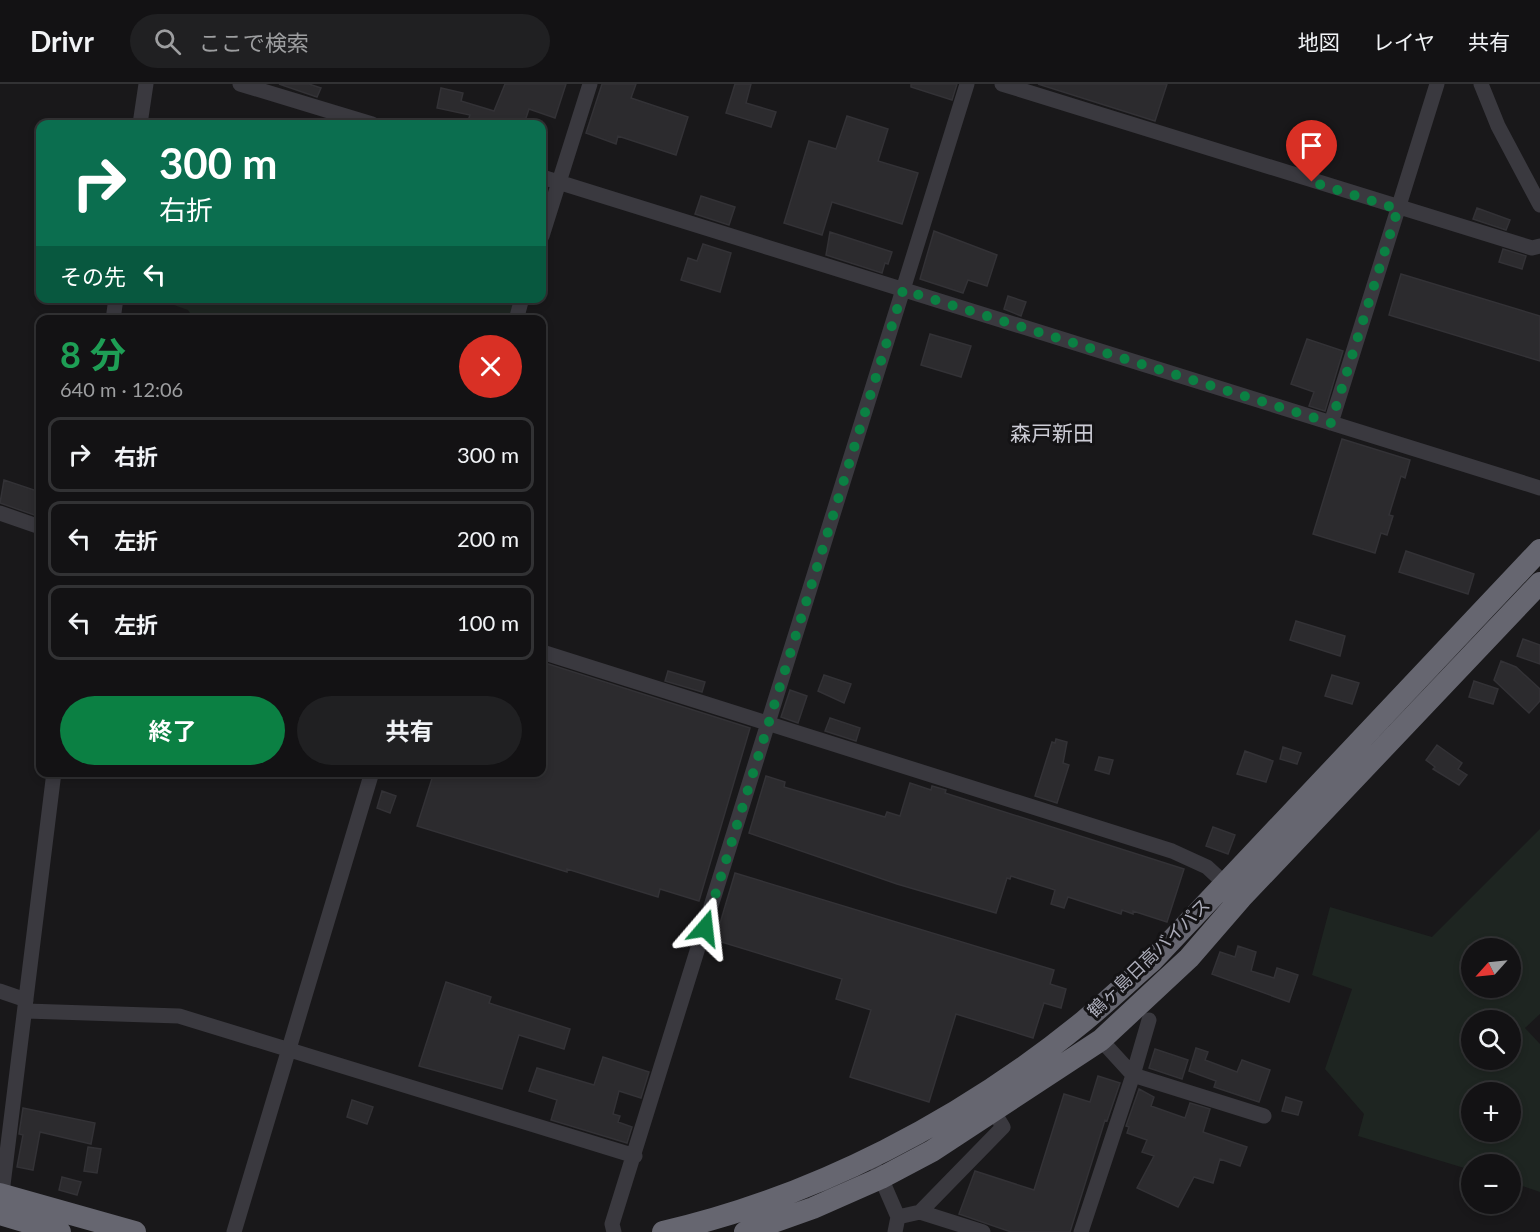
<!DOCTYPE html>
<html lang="ja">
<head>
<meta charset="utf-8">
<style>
  body { margin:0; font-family:Lato,"Noto Sans JP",sans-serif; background:#202022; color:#f1f3f6; height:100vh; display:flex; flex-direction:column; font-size:22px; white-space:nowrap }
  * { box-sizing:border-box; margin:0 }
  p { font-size:20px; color:#9d9ea0 }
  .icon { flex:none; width:33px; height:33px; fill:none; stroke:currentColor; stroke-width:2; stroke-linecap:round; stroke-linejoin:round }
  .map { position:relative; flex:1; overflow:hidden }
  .details { position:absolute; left:36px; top:231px; width:510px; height:462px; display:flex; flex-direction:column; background:#131214; border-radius:12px; box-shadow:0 3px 9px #0003,0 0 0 2px #323234 }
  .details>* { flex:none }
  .guide { position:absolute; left:36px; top:36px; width:510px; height:183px; border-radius:12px; box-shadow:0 3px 9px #0003,0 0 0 2px #323234; background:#0b6e4f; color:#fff; overflow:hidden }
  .needle { width:39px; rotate:243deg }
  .fabs { position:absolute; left:1461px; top:854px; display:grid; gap:12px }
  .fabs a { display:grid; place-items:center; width:60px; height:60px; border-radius:50%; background:#131214; box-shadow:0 3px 9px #0003,0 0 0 2px #323234; font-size:30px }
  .pin { position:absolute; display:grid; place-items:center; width:51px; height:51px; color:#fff; margin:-62px -26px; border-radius:50% 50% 50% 0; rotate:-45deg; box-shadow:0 0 6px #0007 }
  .pin .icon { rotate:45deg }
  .me { position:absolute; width:66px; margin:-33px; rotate:17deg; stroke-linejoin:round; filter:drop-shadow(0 0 4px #0008) }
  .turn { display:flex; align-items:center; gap:21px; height:126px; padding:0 24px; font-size:27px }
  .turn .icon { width:78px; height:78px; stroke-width:2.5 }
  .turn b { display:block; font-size:42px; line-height:51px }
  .then { display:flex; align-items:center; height:57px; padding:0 24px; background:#0003; gap:12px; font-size:22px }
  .round { display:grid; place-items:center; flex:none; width:63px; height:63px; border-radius:32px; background:#202022 }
  .overview { display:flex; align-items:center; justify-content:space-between; height:102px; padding:0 24px }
  h1 { font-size:36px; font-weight:700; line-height:45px; color:#1e9e55 }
  .cta { display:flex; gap:12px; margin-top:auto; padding:12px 24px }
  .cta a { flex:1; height:69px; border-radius:36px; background:#0b8043; color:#fff; font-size:24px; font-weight:700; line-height:69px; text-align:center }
  .cta a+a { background:#202022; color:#f1f3f6 }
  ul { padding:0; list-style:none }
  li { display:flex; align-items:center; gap:18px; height:75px; margin:0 12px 9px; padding:0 12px; border:3px solid #323234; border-radius:12px }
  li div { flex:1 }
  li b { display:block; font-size:22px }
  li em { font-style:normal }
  header { display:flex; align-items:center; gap:36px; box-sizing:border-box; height:84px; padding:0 30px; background:#131214; border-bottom:2px solid #323234 }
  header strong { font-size:28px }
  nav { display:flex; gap:33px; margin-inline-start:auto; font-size:21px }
  .search { width:420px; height:54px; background:#202022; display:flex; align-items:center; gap:15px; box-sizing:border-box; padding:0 21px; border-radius:33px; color:#9d9ea0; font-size:22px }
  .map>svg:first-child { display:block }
  .green { fill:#1e2521; fill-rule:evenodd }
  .building { fill:#2c2b2e; stroke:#333236; stroke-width:1.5 }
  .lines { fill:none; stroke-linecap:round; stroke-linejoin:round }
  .minor { stroke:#3a393f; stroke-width:15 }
  .highway { stroke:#666670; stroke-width:22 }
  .route { stroke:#0b8043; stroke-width:10; stroke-dasharray:0 18 }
  .labels { text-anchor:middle; stroke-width:6; stroke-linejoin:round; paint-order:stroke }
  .street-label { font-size:18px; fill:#abacb9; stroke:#141315 }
  .quarter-label { font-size:21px; fill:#ccccd5; stroke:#141315 }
</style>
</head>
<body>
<header>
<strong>Drivr</strong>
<div class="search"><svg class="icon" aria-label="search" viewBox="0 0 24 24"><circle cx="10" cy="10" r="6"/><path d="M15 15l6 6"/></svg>ここで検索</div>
<nav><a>地図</a><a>レイヤ</a><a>共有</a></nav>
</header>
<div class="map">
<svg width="1540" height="1148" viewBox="0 0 1540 1148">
  <rect width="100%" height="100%" fill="#19181a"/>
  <path class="green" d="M157,215H515L508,236L194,235L188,226Z
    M1540,745V930L1525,944L1540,960V1108L1511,1098L1510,1080H1472L1471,1086L1358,1052L1364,1030L1325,985L1352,905L1312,891L1330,823L1432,853ZM1472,864H1510V903H1472ZM1472,936H1510V975H1472ZM1472,1008H1510V1047H1472Z"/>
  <path class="building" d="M279,0H309L321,4L317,13Z
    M505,0H566L555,34L529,25L524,40H467L470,31L437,24L441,4L463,9L461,17L494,27Z
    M602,0H636L631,14L688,33L676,71L618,52L616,60L586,49Z
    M735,0H751L746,19L776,28L771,43L726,29Z
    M911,0H957L952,16L911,3Z
    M1038,0H1167L1155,37Z
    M847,32L888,45L878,77L918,89L902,140L832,118L822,151L784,139L809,57L836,65Z
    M701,112L735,123L729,141L695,130Z
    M1477,124L1510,136L1506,146L1473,135Z
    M934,147L997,171L987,202L968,196L963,209L920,195Z
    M830,148L892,168L888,180L885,179L882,189L826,171Z
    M703,160L731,169L720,208L681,196L688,174L697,177Z
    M1503,165L1526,172L1522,185L1499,178Z
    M1401,190L1540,232V277L1389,231Z
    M1008,212L1026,218L1021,232L1004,225Z
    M930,250L971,262L961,293L921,281Z
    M1307,255L1343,267L1325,327L1309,322L1314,308L1291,300Z
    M1342,355L1410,376L1405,394L1401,392L1389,431L1393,432L1387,451L1381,449L1375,469L1313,450Z
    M4,396L40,408V433L0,419Z
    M1406,467L1474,490L1468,510L1399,488Z
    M1296,537L1345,552L1340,572L1290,556Z
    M1523,555L1540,561V580L1517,572Z
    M1501,577L1516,583L1540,605V617L1529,629L1494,596Z
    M542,578L750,644L699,817L660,805L658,813L567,785V788L417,742L434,688H542Z
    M668,587L705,598L702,608L665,597Z
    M824,591L851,600L844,619L818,607Z
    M1332,591L1359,599L1352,620L1325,612Z
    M1474,597L1498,605L1493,620L1469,613Z
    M790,606L807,612L798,639L781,633Z
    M830,634L860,644L856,657L825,647Z
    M1056,655L1067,658L1063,679L1069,681L1057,719L1035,712L1052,658L1055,659Z
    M1437,661L1462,679L1458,685L1467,691L1459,701L1433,685L1435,683L1426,676Z
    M1283,663L1301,669L1297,680L1280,675Z
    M1245,667L1273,677L1266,698L1237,690Z
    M1099,673L1113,676L1109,690L1095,686Z
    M766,692L785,698L784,703L885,733L887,728L900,732L910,699L931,706L932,702L946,706L945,709L1184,785L1167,838L1133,827V830L1122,826L1121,830L1068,813L1064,824L1051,820L1055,806L1011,792L1010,795L1007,794L996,829L897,800L749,749Z
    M382,707L396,712L390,729L377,724Z
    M1213,743L1235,751L1228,770L1206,762Z
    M735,789L1054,886L1050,900L1066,905L1061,924L1044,919L1033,954L956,930L929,1018L850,993L871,926L836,915L842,895L715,856Z
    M1238,862L1256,868L1251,887L1274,894L1277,884L1298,891L1289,918L1212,890L1220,868L1235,873Z
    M446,898L491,913L489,919L570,945L564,965L519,951L502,1005L419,982Z
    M1196,964L1208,968L1205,976L1237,988L1242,976L1270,986L1259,1018L1214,1003L1216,997L1189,987Z
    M1155,965L1188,976L1182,995L1149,984Z
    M603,973L649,988L641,1014L619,1007L613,1030L620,1032L618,1038L632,1043L627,1059L551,1036L557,1016L529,1007L537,984L594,1001Z
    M1098,992L1120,999L1107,1037L1105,1036L1070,1148H1011L959,1130L975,1087L1034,1106L1064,1010L1090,1018Z
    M1139,1005L1154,1013L1151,1022L1185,1034L1190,1019L1210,1025L1203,1048L1247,1063L1240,1082L1220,1075L1213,1099L1194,1093L1178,1123L1137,1104L1154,1072L1142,1068L1147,1056L1127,1049L1129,1043L1126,1042Z
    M1286,1013L1302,1018L1298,1031L1282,1027Z
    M352,1016L373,1023L367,1040L347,1033Z
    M23,1024L95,1039L91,1060L40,1048L33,1086L17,1083L23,1051L19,1050Z
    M88,1063L101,1065L97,1089L84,1087Z
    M62,1093L81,1098L77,1111L59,1106Z"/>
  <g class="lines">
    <path class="minor" d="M240,0L372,40
      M1002,0L1532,164L1540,162
      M1481,0L1498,42L1540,121
      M140,40L146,0
      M542,93L1540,404
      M542,152L590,0
      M113,236L116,214
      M516,236L522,214
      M1331,339L1437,0
      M0,429L40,443
      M542,568L1172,767L1207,783L1232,806
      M0,907L26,916
      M26,927L179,932L635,1072
      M1149,936L1133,991L1264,1032
      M878,1087L898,1133L895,1148
      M1,1117L54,688
      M920,1128L1003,1043L994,1028
      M898,1133L920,1128L983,1148
      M234,1148L372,688
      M614,1148L612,1140L967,0
      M1081,1148L1133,991L1101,956"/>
    <path class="highway" d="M0,1110L135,1148
      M0,1130L60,1148
      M663,1148C815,1113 963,1036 1084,937C1107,918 1129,897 1152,877L1540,466
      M745,1148L813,1124L881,1094L932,1067L1101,956L1189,874L1241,814L1540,499"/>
  </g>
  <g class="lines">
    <path class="route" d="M705,844L903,206L1331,339L1398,125L1312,98"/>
  </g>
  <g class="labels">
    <g class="street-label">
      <text transform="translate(1149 874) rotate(-44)" y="6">鶴ヶ島日高バイパス</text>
    </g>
    <g class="quarter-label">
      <text x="1052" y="357">森戸新田</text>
    </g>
  </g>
</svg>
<div class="fabs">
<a><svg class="needle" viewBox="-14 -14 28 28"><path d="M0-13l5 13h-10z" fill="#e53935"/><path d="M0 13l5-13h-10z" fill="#9d9ea0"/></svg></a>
<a><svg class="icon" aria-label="search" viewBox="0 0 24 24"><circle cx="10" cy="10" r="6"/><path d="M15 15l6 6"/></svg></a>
<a>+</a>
<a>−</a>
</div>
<div class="pin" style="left:1312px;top:98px;background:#d93025"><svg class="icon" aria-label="arrive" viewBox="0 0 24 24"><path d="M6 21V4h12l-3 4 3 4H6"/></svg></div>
<svg class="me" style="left:705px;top:844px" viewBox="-20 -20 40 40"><path d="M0-17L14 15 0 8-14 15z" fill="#0b8043" stroke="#fff" stroke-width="4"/></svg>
<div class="guide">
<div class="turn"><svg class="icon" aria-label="right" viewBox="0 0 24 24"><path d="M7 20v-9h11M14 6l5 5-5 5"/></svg><div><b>300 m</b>右折</div></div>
<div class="then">その先<svg class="icon" aria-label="left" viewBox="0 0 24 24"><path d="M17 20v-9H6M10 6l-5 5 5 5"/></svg></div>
</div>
<section class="details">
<div class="overview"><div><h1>8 分</h1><p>640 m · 12:06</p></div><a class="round" style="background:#d93025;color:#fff"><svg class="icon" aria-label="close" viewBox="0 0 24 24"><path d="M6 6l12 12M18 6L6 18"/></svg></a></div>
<ul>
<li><svg class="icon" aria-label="right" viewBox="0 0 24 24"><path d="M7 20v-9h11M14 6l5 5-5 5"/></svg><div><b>右折</b></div><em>300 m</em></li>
<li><svg class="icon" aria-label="left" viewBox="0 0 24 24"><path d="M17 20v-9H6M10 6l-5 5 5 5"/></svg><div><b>左折</b></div><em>200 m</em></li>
<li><svg class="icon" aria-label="left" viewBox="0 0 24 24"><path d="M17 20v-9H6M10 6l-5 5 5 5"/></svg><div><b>左折</b></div><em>100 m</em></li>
</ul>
<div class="cta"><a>終了</a><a>共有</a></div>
</section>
</div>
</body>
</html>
